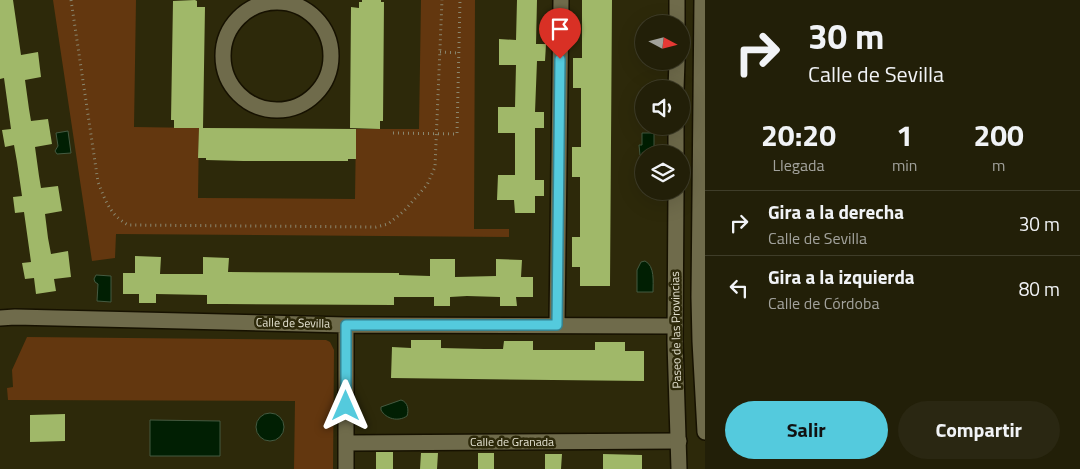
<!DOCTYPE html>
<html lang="es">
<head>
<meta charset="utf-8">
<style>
  body { margin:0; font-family:"Titillium Web",sans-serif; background:#2a2712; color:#f1f3f6; height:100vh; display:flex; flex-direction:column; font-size:19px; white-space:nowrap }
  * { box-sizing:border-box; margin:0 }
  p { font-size:16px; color:#a2a29c }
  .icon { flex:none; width:28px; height:28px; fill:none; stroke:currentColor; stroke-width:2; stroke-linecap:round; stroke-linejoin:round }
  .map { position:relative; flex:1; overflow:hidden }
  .details { display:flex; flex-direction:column; background:#221f08; width:375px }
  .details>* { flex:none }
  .guide { background:#221f08; color:#f1f3f6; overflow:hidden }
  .needle { width:32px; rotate:97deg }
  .controls { position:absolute; left:635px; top:15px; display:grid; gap:10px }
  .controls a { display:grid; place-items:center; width:55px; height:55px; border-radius:50%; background:#221f08; box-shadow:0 5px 20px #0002,0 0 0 1px #3f3d29; font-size:25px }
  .pin { position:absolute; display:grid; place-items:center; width:42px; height:42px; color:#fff; margin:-51px -21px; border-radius:50% 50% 50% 0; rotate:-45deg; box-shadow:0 0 5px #0007 }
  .pin .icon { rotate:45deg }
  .me { position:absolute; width:55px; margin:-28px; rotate:0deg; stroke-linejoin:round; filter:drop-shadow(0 0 4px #0008) }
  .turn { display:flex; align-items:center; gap:18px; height:105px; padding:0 20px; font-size:22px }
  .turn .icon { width:65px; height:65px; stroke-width:2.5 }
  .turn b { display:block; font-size:35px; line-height:42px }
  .eta { display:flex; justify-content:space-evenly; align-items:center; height:85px; text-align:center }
  .eta b { font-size:30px; font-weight:700; line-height:35px }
  .cta { display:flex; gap:10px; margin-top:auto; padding:10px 20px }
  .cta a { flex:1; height:58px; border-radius:30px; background:#54cadd; color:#111; font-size:20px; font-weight:700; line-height:58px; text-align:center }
  .cta a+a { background:#2a2712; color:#f1f3f6 }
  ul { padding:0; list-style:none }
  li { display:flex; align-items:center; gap:15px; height:65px; padding:0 20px; border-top:1px solid #3f3d29 }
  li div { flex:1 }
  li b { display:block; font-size:19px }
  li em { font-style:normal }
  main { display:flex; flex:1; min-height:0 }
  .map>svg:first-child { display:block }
  .green { fill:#63370f }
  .water { fill:#011f03; stroke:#455a41 }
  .building { fill:#a0b869 }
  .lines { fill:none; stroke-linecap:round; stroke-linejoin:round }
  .street-casing { stroke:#161100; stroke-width:18 }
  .secondary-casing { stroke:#161100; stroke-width:18 }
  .path { stroke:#8a876f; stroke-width:3; stroke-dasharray:1 4; stroke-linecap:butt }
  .street { stroke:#6f6b4b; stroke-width:15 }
  .secondary { stroke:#6f6b4b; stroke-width:15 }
  .route-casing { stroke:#378390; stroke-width:12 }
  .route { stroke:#54cadd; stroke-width:9 }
  .labels { text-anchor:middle; stroke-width:5; stroke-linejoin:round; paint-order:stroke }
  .street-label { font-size:12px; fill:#e4e2d1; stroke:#2d290a }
</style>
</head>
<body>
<main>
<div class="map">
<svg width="705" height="469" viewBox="0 0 705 469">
  <rect width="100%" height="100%" fill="#2d290a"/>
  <path class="green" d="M53,0H136L134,127L199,128L198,198L355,199L356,129H419L421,0H475L474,229H509V237L116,234L115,258L92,261Z
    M27,337L326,340L330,342L334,350L333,469H294L295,401L8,400L7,388L13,387L12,370Z"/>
  <path class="water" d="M68,131L71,153L57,154L55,151L58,146L56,133Z
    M642,133H654V152L653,154H644V158L640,155L639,145H642Z
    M645,261C655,266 653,282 653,292H637V270L641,262Z
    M96,275L111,276V302L97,301L98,284L95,282L94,279Z
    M401,400C408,402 409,410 407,416C398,422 386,419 381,410V407Z
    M256 427a14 14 0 1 1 28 0a14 14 0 1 1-28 0Z
    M150,420L220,421V456H150Z"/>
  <path class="building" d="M0,0H13L21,55L38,52L41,77L25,80L29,109L31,121L48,119L52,144L35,147L39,176L41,188L58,186L62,211L45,214L48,238L51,254L68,251L71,277L54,279L56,291L36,294L34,278L25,279L22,263L31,262L24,212L15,213L13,197L22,196L17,162L14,145L5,147L2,130L11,129L4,78L0,79Z
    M195,0L197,1V7H205L203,128L356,129V159H348V161H243L206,160V158H198L199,128H174V120H171L173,1Z
    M362,0H381V2H384L383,121H380V129L350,128L351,7L359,8V2H362Z
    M517,0H537L536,44H546L545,61H537L535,112H544V128H535V180H544V196H535V213H515L514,200H497L498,175H515V133H498V107H515L516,65H499V39L516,40Z
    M582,0H612L610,286H580V267H572V237H580V177H572V147H581V88H573V58H582Z
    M135,256L161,257L160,274H203V257L229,258L228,272L399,273V275L430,276V259H455V277L496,276V259L522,260L521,277H533V297H516L517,306H500V297L467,296L450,297V306H434V297H394V305L224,304H207V295L156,294V303H139V294H123V273H135Z
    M411,340H441V348L484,349H503L504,341H533V350H595V342H625V351H644V381L391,378L392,347L411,348Z
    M65,414V441L30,442V415Z
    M376,452H393V469H376Z
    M421,453H438L437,469H420Z
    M478,453H494V469H478Z
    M545,454H562L561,469H545Z
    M603,454L642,455V469H603Z"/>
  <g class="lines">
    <g class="street-casing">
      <path id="street" d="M223 56a54 54 0 1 1 108 0a54 54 0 1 1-108 0Z
        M0,318L15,317L346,325L675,326
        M346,325V469
        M557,325L561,0
        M346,443L679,441"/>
    </g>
    <g class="secondary-casing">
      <path id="secondary" d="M702,0L699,297L700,341L705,432
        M677,24V0
        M676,89L677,61
        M676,154V126
        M676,191L675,342L679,469"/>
    </g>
    <path class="path" d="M71,0L98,182C105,200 110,215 128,225L376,227L388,224L404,211L427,185L435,167L442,0
      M440,52L458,53
      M393,133L457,134L460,0"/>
    <use href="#street" class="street"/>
    <use href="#secondary" class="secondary"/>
  </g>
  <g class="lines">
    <g class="route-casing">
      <path id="route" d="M346,406V325H557L560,59"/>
    </g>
    <use href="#route" class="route"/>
  </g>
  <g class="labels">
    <g class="street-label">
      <text transform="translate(293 323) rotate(1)" y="4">Calle de Sevilla</text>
      <text transform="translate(676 330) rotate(-91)" y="4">Paseo de las Provincias</text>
      <text x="512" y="446">Calle de Granada</text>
    </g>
  </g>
</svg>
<div class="controls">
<a><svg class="needle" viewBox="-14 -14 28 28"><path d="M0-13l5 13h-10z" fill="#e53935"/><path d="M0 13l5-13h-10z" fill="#a2a29c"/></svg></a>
<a><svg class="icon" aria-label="sound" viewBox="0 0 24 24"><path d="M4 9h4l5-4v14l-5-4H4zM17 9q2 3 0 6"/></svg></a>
<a><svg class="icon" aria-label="layers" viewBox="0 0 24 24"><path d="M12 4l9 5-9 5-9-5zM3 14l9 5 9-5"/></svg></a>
</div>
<div class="pin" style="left:560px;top:59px;background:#d93025"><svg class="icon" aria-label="arrive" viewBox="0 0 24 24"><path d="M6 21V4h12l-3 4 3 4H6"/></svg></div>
<svg class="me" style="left:346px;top:406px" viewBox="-20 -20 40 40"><path d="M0-17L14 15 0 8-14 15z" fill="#54cadd" stroke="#fff" stroke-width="4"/></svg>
</div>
<section class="details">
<div class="guide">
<div class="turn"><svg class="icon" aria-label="right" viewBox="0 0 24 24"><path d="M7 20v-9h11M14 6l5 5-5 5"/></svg><div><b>30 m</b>Calle de Sevilla</div></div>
</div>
<div class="eta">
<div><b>20:20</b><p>Llegada</p></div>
<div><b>1</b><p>min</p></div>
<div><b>200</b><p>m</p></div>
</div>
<ul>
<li><svg class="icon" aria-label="right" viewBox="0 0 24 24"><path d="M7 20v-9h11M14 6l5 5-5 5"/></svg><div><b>Gira a la derecha</b><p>Calle de Sevilla</p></div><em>30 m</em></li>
<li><svg class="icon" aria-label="left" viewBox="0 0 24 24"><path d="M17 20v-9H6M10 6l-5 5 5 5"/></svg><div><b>Gira a la izquierda</b><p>Calle de Córdoba</p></div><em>80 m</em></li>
</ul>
<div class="cta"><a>Salir</a><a>Compartir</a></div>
</section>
</main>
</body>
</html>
